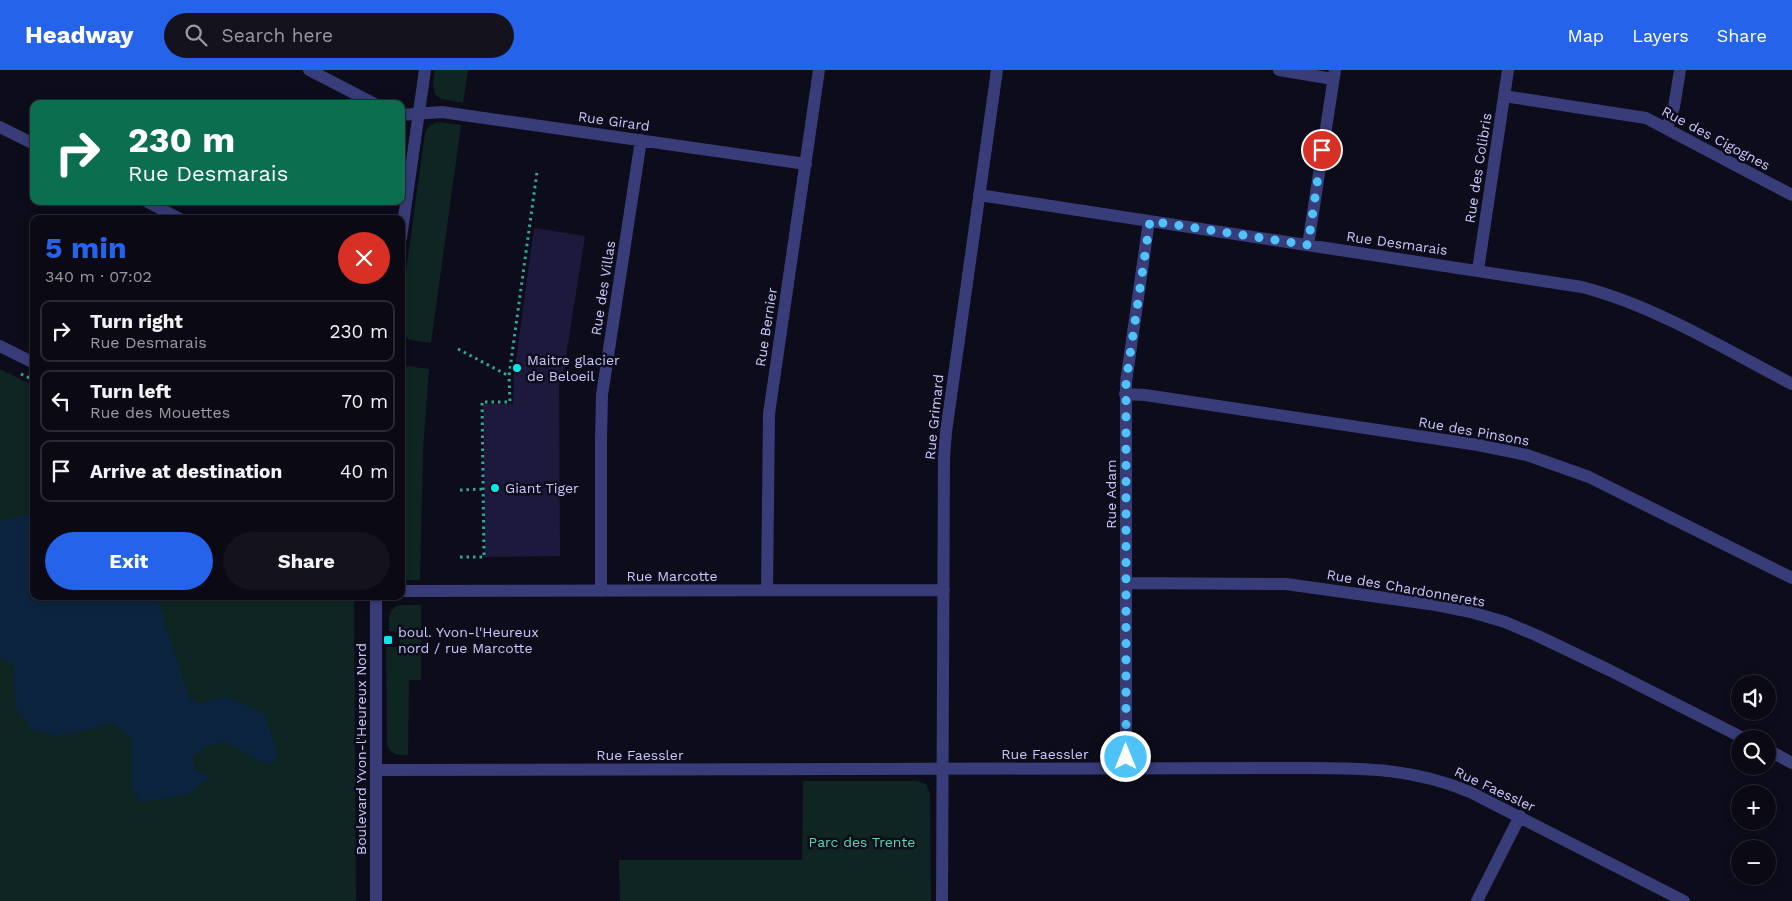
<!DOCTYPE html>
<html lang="en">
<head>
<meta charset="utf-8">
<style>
  body { margin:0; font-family:"Work Sans",sans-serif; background:#13121d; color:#f1f3f6; height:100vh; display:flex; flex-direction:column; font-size:19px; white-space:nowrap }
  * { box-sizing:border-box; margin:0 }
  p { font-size:16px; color:#999aa0 }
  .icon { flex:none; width:28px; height:28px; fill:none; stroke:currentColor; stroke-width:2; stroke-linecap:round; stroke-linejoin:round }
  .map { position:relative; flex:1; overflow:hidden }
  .side { position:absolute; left:30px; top:145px; width:375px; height:385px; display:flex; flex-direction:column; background:#0a0914; border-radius:10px; box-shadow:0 2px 8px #0003,0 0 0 1px #2a2a34 }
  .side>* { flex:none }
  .hud { position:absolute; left:30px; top:30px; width:375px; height:105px; border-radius:10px; box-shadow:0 2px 8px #0003,0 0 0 1px #2a2a34; background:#0b6e4f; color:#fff; overflow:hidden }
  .controls { position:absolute; left:1731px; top:605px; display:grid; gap:10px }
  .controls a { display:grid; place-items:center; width:45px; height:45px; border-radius:50%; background:#0a0914; box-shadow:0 2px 8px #0003,0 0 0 1px #2a2a34; font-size:25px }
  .pin { position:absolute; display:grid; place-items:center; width:42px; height:42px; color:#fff; margin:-21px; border:2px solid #fff; border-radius:50%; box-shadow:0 1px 5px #0007 }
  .me { position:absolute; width:55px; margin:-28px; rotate:0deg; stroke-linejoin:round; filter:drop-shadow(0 0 4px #0008) }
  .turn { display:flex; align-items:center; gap:18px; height:105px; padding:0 15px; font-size:22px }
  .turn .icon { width:65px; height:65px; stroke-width:2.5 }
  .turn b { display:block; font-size:35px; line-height:42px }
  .round { display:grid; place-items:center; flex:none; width:52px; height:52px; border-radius:26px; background:#13121d }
  .head { display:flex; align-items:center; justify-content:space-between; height:85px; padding:0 15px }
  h1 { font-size:30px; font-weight:700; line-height:38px; color:#2563eb }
  .action { display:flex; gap:10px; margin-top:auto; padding:10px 15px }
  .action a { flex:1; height:58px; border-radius:30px; background:#2563eb; color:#fff; font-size:20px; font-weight:700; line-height:58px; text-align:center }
  .action a+a { background:#13121d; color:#f1f3f6 }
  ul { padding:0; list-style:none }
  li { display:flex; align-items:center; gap:15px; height:62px; margin:0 10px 8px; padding:0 5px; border:2px solid #2a2a34; border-radius:10px }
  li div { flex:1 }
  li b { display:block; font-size:19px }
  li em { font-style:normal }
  header { display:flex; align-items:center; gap:30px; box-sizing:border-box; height:70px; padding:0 25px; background:#2563eb; color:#fff }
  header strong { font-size:24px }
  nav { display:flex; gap:28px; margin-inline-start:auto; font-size:18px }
  .search { width:350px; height:45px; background:#13121d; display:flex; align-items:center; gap:12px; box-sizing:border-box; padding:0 18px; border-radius:28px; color:#999aa0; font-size:19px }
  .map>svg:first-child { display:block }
  .green { fill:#0f2522 }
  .water { fill:#0d243e }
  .building { fill:#1c193c }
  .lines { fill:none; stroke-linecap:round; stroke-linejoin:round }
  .path { stroke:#31a896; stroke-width:3; stroke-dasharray:2.5 4; stroke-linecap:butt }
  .minor { stroke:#383c79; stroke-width:12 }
  .tertiary { stroke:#383c79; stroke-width:12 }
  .route { stroke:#4fc3f7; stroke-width:9; stroke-dasharray:0 16.2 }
  .poi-dot { fill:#09e7e8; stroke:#0d0c1b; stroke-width:2 }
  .labels { text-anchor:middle; stroke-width:5; stroke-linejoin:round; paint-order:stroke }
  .street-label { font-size:14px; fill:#c9c8fd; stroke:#0d0c1b }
  .poi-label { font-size:14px; fill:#c9c8fd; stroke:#0d0c1b; text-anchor:start }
  .park-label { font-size:14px; fill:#58d9ad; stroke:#0d0c1b }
</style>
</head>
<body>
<header>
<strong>Headway</strong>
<div class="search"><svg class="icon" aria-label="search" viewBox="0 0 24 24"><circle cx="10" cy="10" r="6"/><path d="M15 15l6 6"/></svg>Search here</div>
<nav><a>Map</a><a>Layers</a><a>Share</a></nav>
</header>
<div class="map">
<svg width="1792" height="831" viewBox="0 0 1792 831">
  <rect width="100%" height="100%" fill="#0d0c1b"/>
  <path class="green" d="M435,0H468L463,33C436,28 430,31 435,0Z
    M437,52L461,55L431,273L410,270L404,266L402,259L405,230H402L425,63L429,56Z
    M406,296L429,299L423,381L420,510H401V297Z
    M0,299L34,316V526H354L356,831H0Z
    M400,535H421V610H409L408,685C398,685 391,685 387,675L386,577H400V562L389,561C389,551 387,538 400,535Z
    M803,711H917L926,714L930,723L931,831H620L619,790H802Z"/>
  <path class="water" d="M34,442V526H157L190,630L202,633L225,626L264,643L278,684L271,694L259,691L225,672L204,677L192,688L196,700L210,707L187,725L140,732L131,716L132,669L111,653L81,662L55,666L32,659L16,638L14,596L0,587V451Z"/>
  <path class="building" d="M534,158L585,166L563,305H559L560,486L485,487L483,334H513L514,305Z"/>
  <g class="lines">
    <path class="path" d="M458,279L509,306
      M21,304L34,310
      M460,420L484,419
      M460,487H484L482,332H510L509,306L537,102"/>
    <path class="minor" d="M309,0L375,34
      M1279,0L1333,9
      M1504,26L1646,48L1792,125
      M401,45L442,42L806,94
      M0,57L34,74
      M1667,59L1674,37L1680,0
      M979,125L1582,217C1655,236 1725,279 1792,314
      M146,131L180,149
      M1308,175L1335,0
      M1478,200L1508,0
      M0,276L34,293
      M1125,324L1145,325L1478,375L1527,385L1589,407L1792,508
      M1126,513L1286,514L1436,535L1471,542L1505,552L1538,566L1609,600L1745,669
      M767,520L769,344L819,0
      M401,521L944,520
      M601,521V369L602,325L641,70
      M1768,680L1792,693
      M1126,699V312L1149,151
      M376,700L1308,698C1366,698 1416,699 1470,722L1684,831
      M942,831L944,387L946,362L997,0
      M1477,831L1520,746"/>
    <path class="tertiary" d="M401,168L425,0
      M376,831V526"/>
  </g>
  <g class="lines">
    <path class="route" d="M1126,687V312L1150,151L1308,175L1322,80"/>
  </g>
  <g class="poi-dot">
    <circle cx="517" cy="298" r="5"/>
    <circle cx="495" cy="418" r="5"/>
    <rect x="383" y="565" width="10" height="10" rx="2.5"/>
  </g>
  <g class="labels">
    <g class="street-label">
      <text transform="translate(614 51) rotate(8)" y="5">Rue Girard</text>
      <text transform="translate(1716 68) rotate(28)" y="5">Rue des Cigognes</text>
      <text transform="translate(1478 98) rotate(-81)" y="5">Rue des Colibris</text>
      <text transform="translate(1397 173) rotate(8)" y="5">Rue Desmarais</text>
      <text transform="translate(603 218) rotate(-81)" y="5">Rue des Villas</text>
      <text transform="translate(766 257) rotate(-81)" y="5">Rue Bernier</text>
      <text transform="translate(934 347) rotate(-84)" y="5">Rue Grimard</text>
      <text transform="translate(1474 361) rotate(10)" y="5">Rue des Pinsons</text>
      <text transform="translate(1111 424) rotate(-90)" y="5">Rue Adam</text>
      <text x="672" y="511">Rue Marcotte</text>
      <text transform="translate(1406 518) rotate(10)" y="5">Rue des Chardonnerets</text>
      <text transform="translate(361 679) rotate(-90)" y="5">Boulevard Yvon-l'Heureux Nord</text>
      <text x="1045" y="689">Rue Faessler</text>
      <text x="640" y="690">Rue Faessler</text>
      <text transform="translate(1495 719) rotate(25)" y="5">Rue Faessler</text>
    </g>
    <g class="poi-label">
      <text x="527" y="295">Maitre glacier<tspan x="527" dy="16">de Beloeil</tspan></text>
      <text x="505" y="423">Giant Tiger</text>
      <text x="398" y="567">boul. Yvon-l'Heureux<tspan x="398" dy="16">nord / rue Marcotte</tspan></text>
    </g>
    <g class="park-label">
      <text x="862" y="777">Parc des Trente</text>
    </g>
  </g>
</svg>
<div class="controls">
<a><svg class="icon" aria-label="sound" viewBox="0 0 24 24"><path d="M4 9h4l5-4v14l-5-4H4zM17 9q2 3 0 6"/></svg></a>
<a><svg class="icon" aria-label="search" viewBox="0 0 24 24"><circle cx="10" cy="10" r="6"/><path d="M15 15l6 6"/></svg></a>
<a>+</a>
<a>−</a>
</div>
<div class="pin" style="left:1322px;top:80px;background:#d93025"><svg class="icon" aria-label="arrive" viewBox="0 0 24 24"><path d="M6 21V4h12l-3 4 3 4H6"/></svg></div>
<svg class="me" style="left:1126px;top:687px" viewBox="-20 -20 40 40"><circle r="17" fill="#4fc3f7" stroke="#fff" stroke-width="3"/><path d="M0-11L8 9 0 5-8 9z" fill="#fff"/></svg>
<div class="hud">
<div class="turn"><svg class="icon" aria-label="right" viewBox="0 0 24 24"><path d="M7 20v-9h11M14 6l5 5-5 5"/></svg><div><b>230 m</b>Rue Desmarais</div></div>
</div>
<section class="side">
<div class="head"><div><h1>5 min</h1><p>340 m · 07:02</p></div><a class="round" style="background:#d93025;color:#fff"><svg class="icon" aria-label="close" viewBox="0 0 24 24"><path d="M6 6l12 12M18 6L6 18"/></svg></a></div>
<ul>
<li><svg class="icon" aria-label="right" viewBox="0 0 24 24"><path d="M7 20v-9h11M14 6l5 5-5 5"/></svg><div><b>Turn right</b><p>Rue Desmarais</p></div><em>230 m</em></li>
<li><svg class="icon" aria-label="left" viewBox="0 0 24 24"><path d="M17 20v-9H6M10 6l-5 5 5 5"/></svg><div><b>Turn left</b><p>Rue des Mouettes</p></div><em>70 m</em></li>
<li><svg class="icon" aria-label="arrive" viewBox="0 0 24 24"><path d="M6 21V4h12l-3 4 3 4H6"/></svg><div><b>Arrive at destination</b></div><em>40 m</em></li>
</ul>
<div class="action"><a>Exit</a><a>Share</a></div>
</section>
</div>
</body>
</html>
